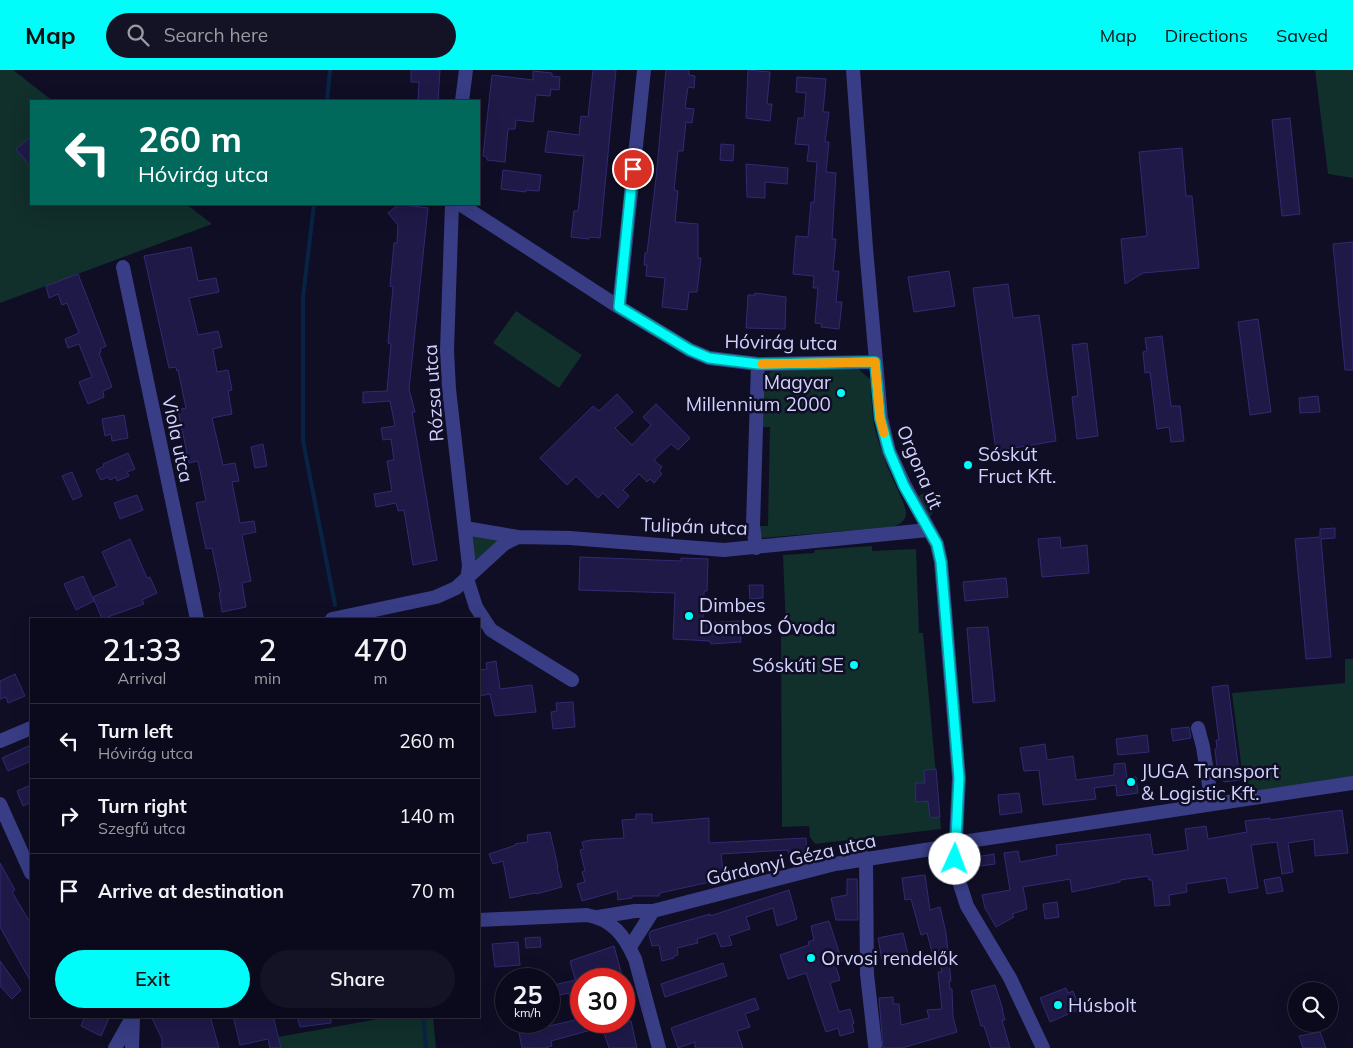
<!DOCTYPE html>
<html lang="en">
<head>
<meta charset="utf-8">
<style>
  body { margin:0; font-family:Mulish,sans-serif; background:#141325; color:#f1f3f6; height:100vh; display:flex; flex-direction:column; font-size:19px; white-space:nowrap }
  * { box-sizing:border-box; margin:0 }
  p { font-size:16px; color:#9a9aa3 }
  .icon { flex:none; width:28px; height:28px; fill:none; stroke:currentColor; stroke-width:2; stroke-linecap:round; stroke-linejoin:round }
  .map { position:relative; flex:1; overflow:hidden }
  .drawer { position:absolute; left:30px; top:548px; width:450px; height:400px; display:flex; flex-direction:column; background:#0b0a1c; border-radius:0px; box-shadow:0 5px 20px #0002,0 0 0 1px #2b2b3b }
  .drawer>* { flex:none }
  .guide { position:absolute; left:30px; top:30px; width:450px; height:105px; border-radius:0px; box-shadow:0 5px 20px #0002,0 0 0 1px #2b2b3b; background:#00695c; color:#fff; overflow:hidden }
  .fabs { position:absolute; left:1288px; top:912px; display:grid; gap:10px }
  .fabs a { display:grid; place-items:center; width:50px; height:50px; border-radius:50%; background:#0b0a1c; box-shadow:0 5px 20px #0002,0 0 0 1px #2b2b3b; font-size:25px }
  .speed { position:absolute; left:495px; top:898px; display:flex; gap:10px; font-size:25px; font-weight:700; text-align:center }
  .speed>* { display:grid; place-content:center; width:65px; height:65px; border-radius:50%; background:#0b0a1c; box-shadow:0 5px 20px #0002,0 0 0 1px #2b2b3b; line-height:1 }
  .speed small { font-size:12px; font-weight:400 }
  .speed .limit { border:8px solid #d22; background:#fff; color:#111 }
  .pin { position:absolute; display:grid; place-items:center; width:42px; height:42px; color:#fff; margin:-21px; border:2px solid #fff; border-radius:50%; box-shadow:0 1px 5px #0007 }
  .me { position:absolute; width:55px; margin:-28px; rotate:2deg; stroke-linejoin:round; filter:drop-shadow(0 0 4px #0008) }
  .turn { display:flex; align-items:center; gap:18px; height:105px; padding:0 25px; font-size:22px }
  .turn .icon { width:65px; height:65px; stroke-width:2.5 }
  .turn b { display:block; font-size:35px; line-height:42px }
  .eta { display:flex; justify-content:space-evenly; align-items:center; height:85px; text-align:center }
  .eta b { font-size:30px; font-weight:600; line-height:35px }
  .action { display:flex; gap:10px; margin-top:auto; padding:10px 25px }
  .action a { flex:1; height:58px; border-radius:30px; background:#00fdfa; color:#111; font-size:20px; font-weight:600; line-height:58px; text-align:center }
  .action a+a { background:#141325; color:#f1f3f6 }
  ul { padding:0; list-style:none }
  li { display:flex; align-items:center; gap:15px; height:75px; padding:0 25px; border-top:1px solid #2b2b3b }
  li div { flex:1 }
  li b { display:block; font-size:19px }
  li em { font-style:normal }
  header { display:flex; align-items:center; gap:30px; box-sizing:border-box; height:70px; padding:0 25px; background:#00fdfa; color:#111 }
  header strong { font-size:24px }
  nav { display:flex; gap:28px; margin-inline-start:auto; font-size:18px }
  .search { width:350px; height:45px; background:#141325; display:flex; align-items:center; gap:12px; box-sizing:border-box; padding:0 18px; border-radius:28px; color:#9a9aa3; font-size:19px }
  .map>svg:first-child { display:block }
  .green { fill:#112f2b }
  .lines { fill:none; stroke-linecap:round; stroke-linejoin:round }
  .stream { stroke:#082444; stroke-width:4 }
  .building { fill:#1e1947; stroke:#312b73 }
  .minor { stroke:#383d85; stroke-width:14 }
  .tertiary { stroke:#383d85; stroke-width:14 }
  .route-casing { stroke:#00a4a2; stroke-width:12 }
  .route { stroke:#00fdfa; stroke-width:9 }
  .slow { stroke:#f59e0b; stroke-width:9 }
  .poi-dot { fill:#00fdfa; stroke:#0f0e25; stroke-width:2 }
  .labels { text-anchor:middle; stroke-width:5; stroke-linejoin:round; paint-order:stroke }
  .street-label { font-size:19px; fill:#d2d2ff; stroke:#0f0e25 }
  .poi-label { font-size:19px; fill:#d2d2ff; stroke:#0f0e25; text-anchor:start }
</style>
</head>
<body>
<header>
<strong>Map</strong>
<div class="search"><svg class="icon" aria-label="search" viewBox="0 0 24 24"><circle cx="10" cy="10" r="6"/><path d="M15 15l6 6"/></svg>Search here</div>
<nav><a>Map</a><a>Directions</a><a>Saved</a></nav>
</header>
<div class="map">
<svg width="1353" height="978" viewBox="0 0 1353 978">
  <rect width="100%" height="100%" fill="#0f0e25"/>
  <path class="green" d="M0,0H13L53,31H31V134H186L212,154L0,233Z
    M1315,0H1353V108L1328,104Z
    M516,241L582,285L559,318L493,273Z
    M857,298L871,310C871,323 872,336 873,349C875,363 881,379 886,393C889,403 907,436 906,443C906,452 898,455 891,457L763,468L760,465L759,456H768L770,357H763L764,310C767,304 769,302 776,300Z
    M928,422L935,426C937,433 934,443 929,448L918,428L920,425Z
    M472,466L499,469V471L478,491L473,488Z
    M872,476V481L916,479L919,563H923L941,759L815,774L810,767L809,756L782,757L781,565L818,563V559L786,560L783,485L814,483L815,480Z
    M1345,589H1353V708L1245,725L1232,623L1345,613Z
    M395,946H433L436,978H281L278,967Z"/>
  <g class="lines">
    <path class="stream" d="M327,31L330,0
      M314,134L303,227V371L335,535
      M423,946L426,978"/>
  </g>
  <path class="building" d="M411,0H440L438,31H418L419,12H411Z
    M593,0H616L600,168L590,167L589,169L571,167L574,141H578L584,86L545,82L548,61L579,65L581,46L588,47Z
    M666,0H689V5L695,6L694,18L688,17L685,38L694,39L692,53L686,52L683,81H678L674,120L678,121L675,152L698,154V188H701L697,222H689L687,240L662,237L665,208L646,206L647,195H644L645,183H647L656,108Z
    M748,0L770,2L767,34H772L770,51L746,48Z
    M533,1L552,3V6L560,7L559,20L551,19L550,26L536,25L533,52L516,50L515,59H508L505,92L487,90V87L483,86L492,5L533,10Z
    M797,7L826,9L823,42H829L825,72H829L826,102L836,103L832,169H836L833,201H839L836,232H842L839,259L821,257L822,254L815,253L818,218H813L814,206L793,204L796,166L808,167L811,132L814,133L817,92L807,91L809,75L795,74L798,48H804L806,23L796,22Z
    M1290,48L1300,144L1282,146L1272,50Z
    M31,67V97L16,79Z
    M721,74L734,75L733,91L720,90Z
    M1182,78L1186,126H1192L1199,198L1143,203L1125,214L1121,169L1147,166L1139,82Z
    M746,94L788,98L787,114L765,112V128L747,127Z
    M503,100L541,105L539,121L526,120V122L501,119Z
    M399,134L428,138L409,319L415,342H412L437,490L413,495L404,440L398,441L396,433L376,437L374,424L392,421L387,391L394,390L391,369L383,370L381,358L395,356L390,331L363,333V322L387,321L391,274L388,273L393,217L390,216L394,173H397L398,155L388,143Z
    M1353,172V300H1345L1333,174Z
    M191,177L198,211L216,208L219,222L189,228L198,265L218,261L222,277L213,279L217,302L228,300L232,320L228,321L232,344L212,348L223,395L235,393L239,411L232,412L240,453L254,451L256,462L242,465L251,511L242,513L246,537L222,542L219,523L221,522L212,478L206,479L196,433L206,431L198,391L189,393L178,340L186,338L178,300L177,301L176,297L169,298L144,186Z
    M949,201L955,236L914,242L908,207Z
    M78,204L106,276L100,279L101,282L99,283L112,317L103,321L104,327L88,334L79,312L92,307L79,274L68,278L65,269L79,263L67,233L62,235L58,224L49,228L46,216Z
    M1008,214L1013,248L1039,245L1056,371L996,381L973,218Z
    M755,223L786,227L785,259L746,258L748,225H755Z
    M1258,249L1271,342L1250,345L1238,252Z
    M1162,266L1171,336H1180L1184,371L1171,372L1169,357L1157,359L1150,302L1145,303L1143,282L1147,281L1145,268Z
    M1087,273L1098,366L1077,369L1072,327L1078,326L1072,275Z
    M617,324L633,342L615,358L632,375L651,355L643,347L656,334L690,368L678,380L671,374L654,390L662,397L659,401L662,404L654,413L650,409L647,412L639,404L623,420L629,426L618,438L603,423L598,428L576,406L567,415L540,388L593,336L599,341Z
    M1318,326L1320,342L1300,343L1299,328Z
    M124,345L128,368L112,371L111,364L105,366L102,349Z
    M263,374L267,396L255,398L251,377Z
    M128,383L135,399L127,402L129,406L117,411L116,407L110,410L108,407L101,410L96,400L104,396L103,394Z
    M72,402L82,426L73,430L62,406Z
    M137,425L143,440L120,449L114,433Z
    M1335,458V468L1321,469L1331,587L1306,589L1295,469L1320,467V459Z
    M1060,467L1061,478L1087,475L1089,503L1042,507L1038,469Z
    M130,469L147,508L150,507L157,523L142,530L144,534L102,549L93,527L117,516L102,482Z
    M580,487L681,491V488L708,489L707,521H704L703,553L739,551L741,572L711,574L710,571L673,569L675,523L579,520Z
    M83,506L94,531L76,540L64,514Z
    M1006,508L1008,527L965,531L963,512Z
    M749,515H763V528L750,529Z
    M988,557L995,631L973,633L967,558Z
    M496,591L500,619L532,615L536,642L495,646L490,624L479,626V600L487,599L486,593Z
    M15,604L25,626L8,633L6,627L0,629V611Z
    M1228,615L1240,710L1224,712L1222,702H1220V698H1217L1216,688L1215,679L1217,678L1216,670H1219L1212,617Z
    M573,632L575,657L553,659L551,642L557,641L556,633Z
    M1189,657L1191,668L1173,671L1171,659Z
    M1147,665L1149,682L1118,685L1116,669Z
    M1045,674L1047,690L1073,686L1076,710L1114,705V694L1125,693L1127,708L1136,707L1138,723L1117,726L1116,715L1094,718L1096,729L1043,735L1039,700L1024,701L1020,678Z
    M31,675V691L8,701L2,688Z
    M936,699L940,747L930,748L928,731L916,732L915,713H925L924,700Z
    M31,715V732L23,736L17,721Z
    M1019,723L1022,742L1000,745L998,725Z
    M1342,740L1348,783L1315,786L1314,769L1288,773L1293,802L1282,804L1277,772L1251,775L1258,818L1229,823L1226,808L1186,814L1187,822L1169,825L1170,835L1155,836L1152,810H1149L1148,806L1120,810V812L1072,822L1070,809L1023,817L1027,839L1012,844L1014,847L996,857L985,838L982,825L1010,820L1004,783L1018,781L1020,792L1057,785L1056,775L1150,764L1153,784L1154,785L1188,780L1185,759L1206,756L1208,769L1247,762L1245,751L1270,748V750Z
    M636,744H652V753L709,748V773L806,768L807,787L789,789L788,780L721,784L724,809L660,823L659,826H632V828L618,830L617,821L582,831L577,814L585,812L582,802L585,801L580,780L584,779L582,772L591,770L624,768L622,750L636,749Z
    M550,762L558,797H557L562,817L536,824L535,823L510,828L503,791L493,794L489,784L516,775L515,774L528,772L527,765Z
    M994,784L995,794L965,798L964,789Z
    M0,793L15,820L12,822L31,854V912L0,857Z
    M925,805L930,840L940,837L946,863L951,911H949L950,919H952L953,947L957,962L902,978H883L879,928L893,927V934H899L901,955L929,948L927,940L942,939L938,902H942L939,888L934,889L927,863L921,865L911,829L905,830L902,808Z
    M1280,807L1283,821L1267,824L1264,810Z
    M847,809H857L858,850H836L831,828L847,825Z
    M789,820L797,849L777,856L773,838L746,847L750,859L729,866L732,875L721,877L716,863L697,869L698,873L677,878L678,885L674,886V888L662,891L659,875L652,876L649,864L651,861L710,844V846Z
    M1057,832L1059,847L1045,849L1043,834Z
    M829,851L842,891L835,894L840,910L830,913L839,942L850,939L854,953L852,954L854,962L840,966L838,958L826,962L806,903L788,909L780,885L809,875L808,872L814,870L811,856Z
    M903,863L908,884L882,890L878,868Z
    M540,867L541,877L526,878L525,868Z
    M518,872L520,895L495,897L492,874Z
    M614,876L623,909H581V951H631L637,978H609L602,957L551,971L552,976L545,978H522L519,963L575,950L569,923L549,927V916L580,909H575L570,891Z
    M0,891L21,920L12,929L0,916Z
    M723,893L727,906L665,927L661,914Z
    M995,915L1003,940H1002L1005,950H1002L1010,978H991L984,956H981L971,921Z
    M1066,918L1068,923L1073,921L1080,939L1050,952L1040,928Z
    M755,928L759,939L745,944L750,957L737,961L743,978H695V972L678,978L671,958Z
    M85,946H110L101,966L81,956Z
    M151,946H210L219,978H162V969Z
    M233,946H273L281,978H270L268,969L240,975Z
    M297,946H331V953L300,957Z
    M1320,962L1326,978H1303L1299,966Z"/>
  <g class="lines">
    <path class="minor" d="M853,0L866,178L881,348L889,381L905,416L937,474L941,492L959,708L955,789L957,805L967,836L1010,908L1043,978
      M462,31L466,0
      M452,134L447,280L449,319L469,496L467,509L476,537L491,560L572,610
      M460,134L619,237L690,280L709,288L758,294L875,292
      M123,197L197,549
      M619,237L644,0
      M465,458L518,467
      M756,478L753,455L758,294
      M332,549L436,527L456,518L504,474L518,467L570,468L724,480L928,460
      M1198,658L1203,677L1212,734
      M0,671L31,658
      M866,788L867,904L875,975
      M598,847L635,841H653L835,794L944,777L969,771L1353,713
      M630,877L653,841
      M115,978L133,946
      M132,978L133,949"/>
    <path class="tertiary" d="M0,734L31,803
      M479,850L587,845C613,850 624,865 635,889L659,978"/>
  </g>
  <g class="lines">
    <g class="route-casing">
      <path id="route" d="M633,99L619,237L690,280L709,288L758,294L875,292L880,348L889,381L904,416L937,474L941,492L959,708L955,789"/>
    </g>
    <use href="#route" class="route"/>
    <path class="slow" d="M762,294L875,292L880,348L884,363"/>
  </g>
  <g class="poi-dot">
    <circle cx="841" cy="323" r="5"/>
    <circle cx="968" cy="395" r="5"/>
    <circle cx="689" cy="546" r="5"/>
    <circle cx="854" cy="595" r="5"/>
    <circle cx="1131" cy="712" r="5"/>
    <circle cx="811" cy="888" r="5"/>
    <circle cx="1058" cy="935" r="5"/>
  </g>
  <g class="labels">
    <g class="street-label">
      <text transform="translate(781 272) rotate(1)" y="7">Hóvirág utca</text>
      <text transform="translate(433 323) rotate(-94)" y="7">Rózsa utca</text>
      <text transform="translate(178 369) rotate(78)" y="7">Viola utca</text>
      <text transform="translate(920 397) rotate(67)" y="7">Orgona út</text>
      <text transform="translate(694 456) rotate(2)" y="7">Tulipán utca</text>
      <text transform="translate(791 789) rotate(-13)" y="7">Gárdonyi Géza utca</text>
    </g>
    <g class="poi-label">
      <text x="831" y="319" text-anchor="end">Magyar<tspan x="831" dy="22">Millennium 2000</tspan></text>
      <text x="978" y="391">Sóskút<tspan x="978" dy="22">Fruct Kft.</tspan></text>
      <text x="699" y="542">Dimbes<tspan x="699" dy="22">Dombos Óvoda</tspan></text>
      <text x="844" y="602" text-anchor="end">Sóskúti SE</text>
      <text x="1141" y="708">JUGA Transport<tspan x="1141" dy="22">&amp; Logistic Kft.</tspan></text>
      <text x="821" y="895">Orvosi rendelők</text>
      <text x="1068" y="942">Húsbolt</text>
    </g>
  </g>
</svg>
<div class="fabs">
<a><svg class="icon" aria-label="search" viewBox="0 0 24 24"><circle cx="10" cy="10" r="6"/><path d="M15 15l6 6"/></svg></a>
</div>
<div class="speed"><div>25<small>km/h</small></div><div class="limit">30</div></div>
<div class="pin" style="left:633px;top:99px;background:#d93025"><svg class="icon" aria-label="arrive" viewBox="0 0 24 24"><path d="M6 21V4h12l-3 4 3 4H6"/></svg></div>
<svg class="me" style="left:955px;top:789px" viewBox="-20 -20 40 40"><circle r="19" fill="#fff"/><path d="M0-13L10 11 0 6-10 11z" fill="#00fdfa"/></svg>
<div class="guide">
<div class="turn"><svg class="icon" aria-label="left" viewBox="0 0 24 24"><path d="M17 20v-9H6M10 6l-5 5 5 5"/></svg><div><b>260 m</b>Hóvirág utca</div></div>
</div>
<section class="drawer">
<div class="eta">
<div><b>21:33</b><p>Arrival</p></div>
<div><b>2</b><p>min</p></div>
<div><b>470</b><p>m</p></div>
</div>
<ul>
<li><svg class="icon" aria-label="left" viewBox="0 0 24 24"><path d="M17 20v-9H6M10 6l-5 5 5 5"/></svg><div><b>Turn left</b><p>Hóvirág utca</p></div><em>260 m</em></li>
<li><svg class="icon" aria-label="right" viewBox="0 0 24 24"><path d="M7 20v-9h11M14 6l5 5-5 5"/></svg><div><b>Turn right</b><p>Szegfű utca</p></div><em>140 m</em></li>
<li><svg class="icon" aria-label="arrive" viewBox="0 0 24 24"><path d="M6 21V4h12l-3 4 3 4H6"/></svg><div><b>Arrive at destination</b></div><em>70 m</em></li>
</ul>
<div class="action"><a>Exit</a><a>Share</a></div>
</section>
</div>
</body>
</html>
